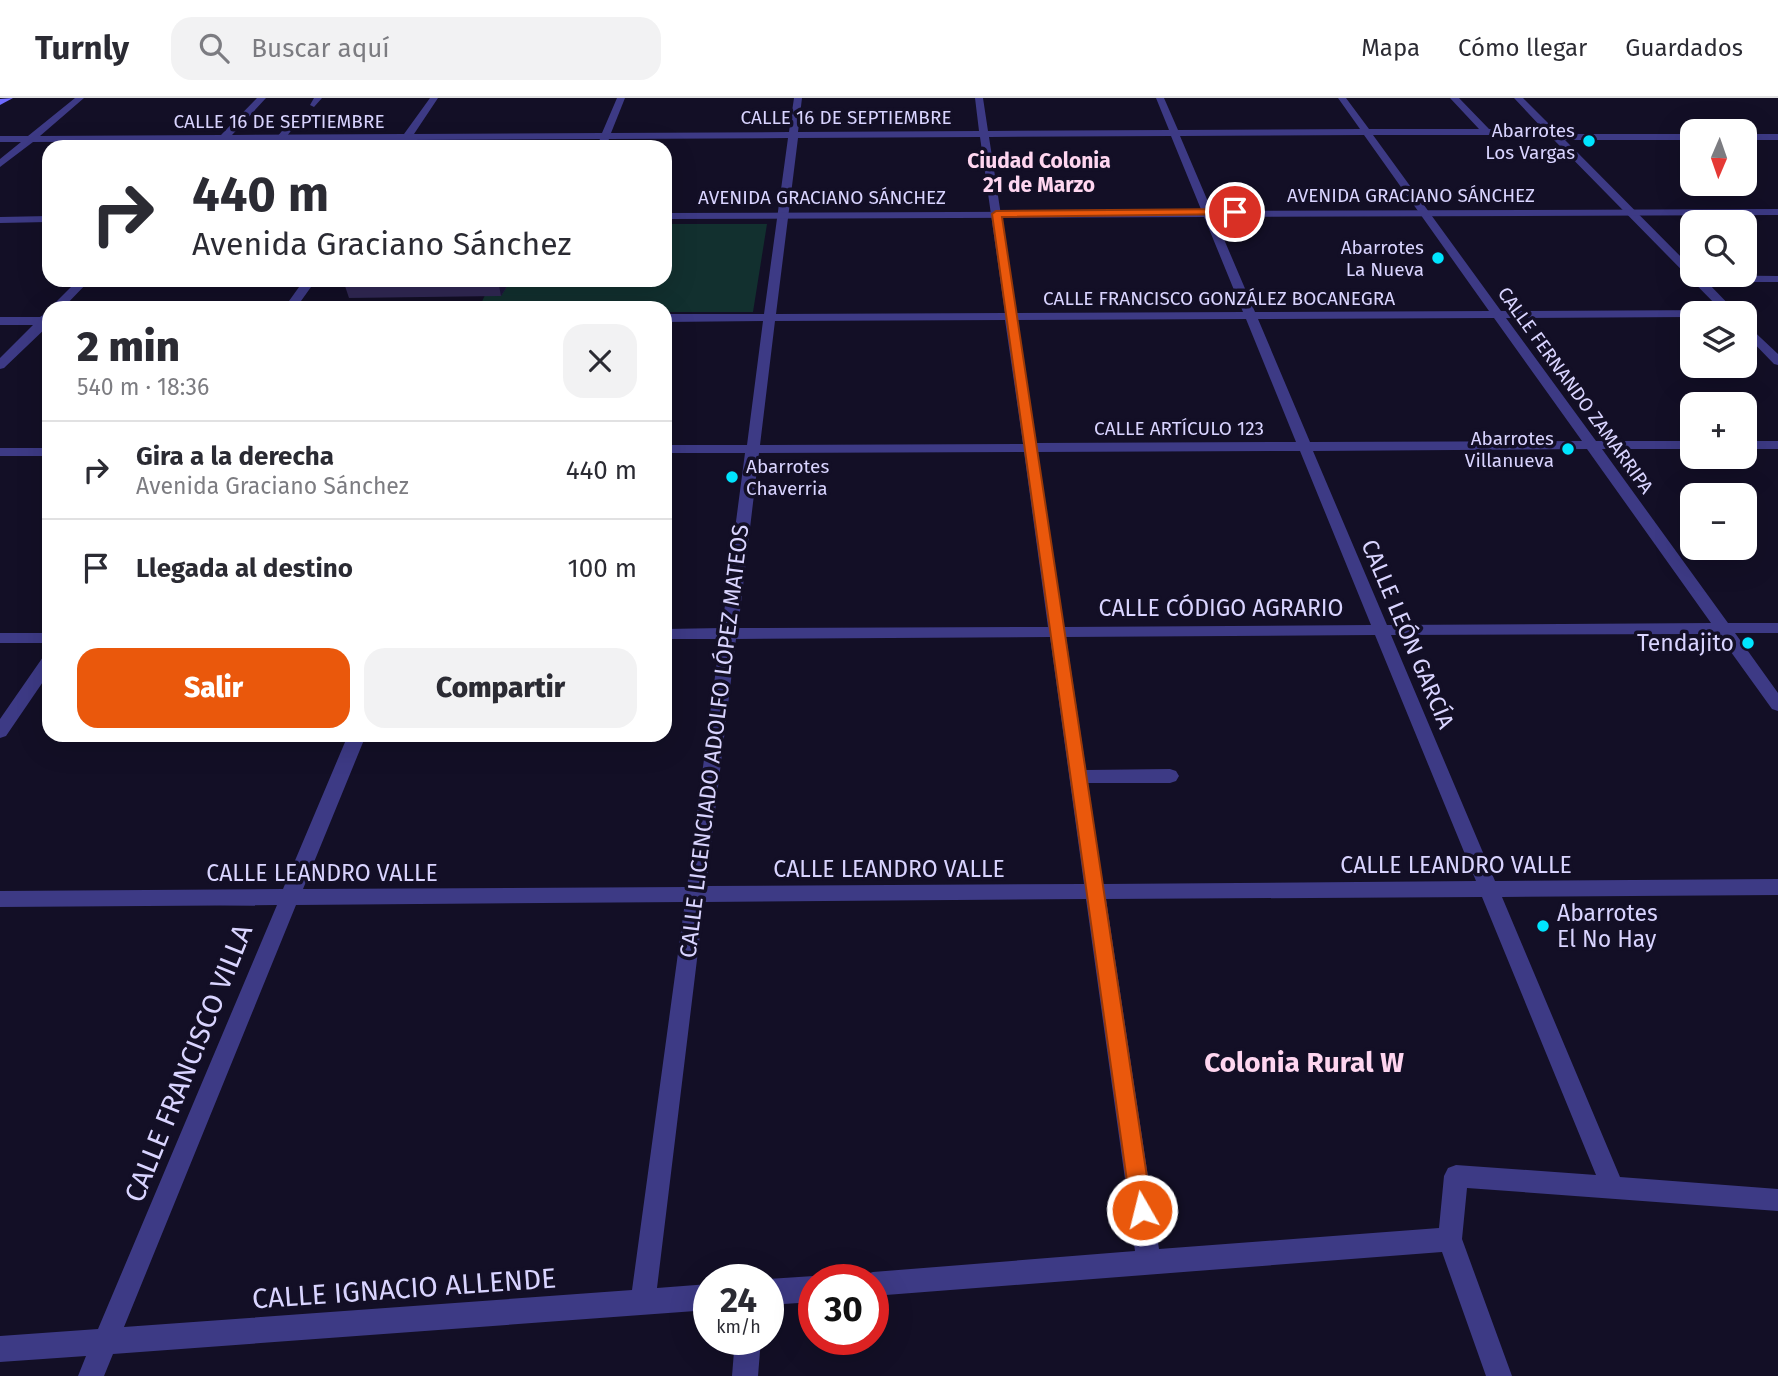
<!DOCTYPE html>
<html lang="es">
<head>
<meta charset="utf-8">
<style>
  body { margin:0; font-family:"Fira Sans",sans-serif; background:#f2f2f3; color:#2b2b33; height:100vh; display:flex; flex-direction:column; font-size:26px; white-space:nowrap }
  * { box-sizing:border-box; margin:0 }
  p { font-size:23px; color:#7c7c81 }
  .icon { flex:none; width:38px; height:38px; fill:none; stroke:currentColor; stroke-width:2; stroke-linecap:round; stroke-linejoin:round }
  .map { position:relative; flex:1; overflow:hidden }
  .side { position:absolute; left:42px; top:203px; width:630px; height:441px; display:flex; flex-direction:column; background:#fff; border-radius:21px; box-shadow:0 7px 28px #0002 }
  .side>* { flex:none }
  .hud { position:absolute; left:42px; top:42px; width:630px; height:147px; border-radius:21px; box-shadow:0 7px 28px #0002; background:#fff; color:#2b2b33; overflow:hidden }
  .needle { width:46px; rotate:182deg }
  .tools { position:absolute; left:1680px; top:21px; display:grid; gap:14px }
  .tools a { display:grid; place-items:center; width:77px; height:77px; border-radius:14px; background:#fff; box-shadow:0 7px 28px #0002; font-size:35px }
  .speed { position:absolute; left:693px; top:1166px; display:flex; gap:14px; font-size:35px; font-weight:700; text-align:center }
  .speed>* { display:grid; place-content:center; width:91px; height:91px; border-radius:50%; background:#fff; box-shadow:0 7px 28px #0002; line-height:1 }
  .speed small { font-size:18px; font-weight:400 }
  .speed .limit { border:10px solid #d22; background:#fff; color:#111 }
  .pin { position:absolute; display:grid; place-items:center; width:60px; height:60px; color:#fff; margin:-30px; border:4px solid #fff; border-radius:50%; box-shadow:0 2px 7px #0007 }
  .me { position:absolute; width:77px; margin:-38px; rotate:352deg; stroke-linejoin:round; filter:drop-shadow(0 0 5px #0008) }
  .turn { display:flex; align-items:center; gap:24px; height:147px; padding:0 35px; font-size:32px }
  .turn .icon { width:91px; height:91px; stroke-width:2.5 }
  .turn b { display:block; font-size:49px; line-height:60px }
  .round { display:grid; place-items:center; flex:none; width:74px; height:74px; border-radius:21px; background:#f2f2f3 }
  .headline { display:flex; align-items:center; justify-content:space-between; height:119px; padding:0 35px }
  h1 { font-size:42px; font-weight:800; line-height:52px }
  .primary-button { display:flex; gap:14px; margin-top:auto; padding:14px 35px }
  .primary-button a { flex:1; height:80px; border-radius:21px; background:#ea580c; color:#fff; font-size:28px; font-weight:800; line-height:80px; text-align:center }
  .primary-button a+a { background:#f2f2f3; color:#2b2b33 }
  ul { padding:0; list-style:none }
  li { display:flex; align-items:center; gap:21px; height:98px; padding:0 35px; border-top:2px solid #e1e1e2 }
  li div { flex:1 }
  li b { display:block; font-size:26px }
  li em { font-style:normal }
  header { display:flex; align-items:center; gap:42px; box-sizing:border-box; height:98px; padding:0 35px; background:#fff; border-bottom:2px solid #e1e1e2 }
  header strong { font-size:33px }
  nav { display:flex; gap:38px; margin-inline-start:auto; font-size:24px }
  .search { width:490px; height:63px; background:#f2f2f3; display:flex; align-items:center; gap:18px; box-sizing:border-box; padding:0 24px; border-radius:21px; color:#7c7c81; font-size:26px }
  .map>svg:first-child { display:block }
  .green { fill:#12302f }
  .lines { fill:none; stroke-linecap:round; stroke-linejoin:round }
  .service { fill:#3d3a85; fill-rule:evenodd }
  .minor { fill:#3d3a85; fill-rule:evenodd }
  .tertiary { fill:#3d3a85; fill-rule:evenodd }
  .secondary { fill:#6f6bff; fill-rule:evenodd }
  .wall { fill:#312854 }
  .shaded-wall { fill:#1d163a }
  .route { fill:#ea580c; stroke:#983908; stroke-width:2 }
  .poi-dot { fill:#00e5ff; stroke:#130f26; stroke-width:2.5 }
  .labels { text-anchor:middle; stroke-width:7; stroke-linejoin:round; paint-order:stroke }
  .far-street-label { font-size:19px; fill:#d9d4ff; stroke:#130f26 }
  .far-poi-label { font-size:19px; fill:#d9d4ff; stroke:#130f26; text-anchor:end }
  .far-neighbourhood-label { font-size:21px; font-weight:bold; fill:#ffd6f0; stroke:#130f26 }
  .street-label { font-size:23px; fill:#d9d4ff; stroke:#130f26 }
  .poi-label { font-size:23px; fill:#d9d4ff; stroke:#130f26; text-anchor:end }
  .near-neighbourhood-label { font-size:28px; font-weight:bold; fill:#ffd6f0; stroke:#130f26 }
  .near-street-label { font-size:28px; fill:#d9d4ff; stroke:#130f26 }
</style>
</head>
<body>
<header>
<strong>Turnly</strong>
<div class="search"><svg class="icon" aria-label="search" viewBox="0 0 24 24"><circle cx="10" cy="10" r="6"/><path d="M15 15l6 6"/></svg>Buscar aquí</div>
<nav><a>Mapa</a><a>Cómo llegar</a><a>Guardados</a></nav>
</header>
<div class="map">
<svg width="1778" height="1278" viewBox="0 0 1778 1278">
  <rect width="100%" height="100%" fill="#130f26"/>
  <path class="green" d="M665,126H767L753,214H665V210H479L492,182H665Z"/>
  <g class="lines">
    <path class="service" d="M314,0H322L314,9L310,7Z
      M291,22L298,24L283,43H277V39Z"/>
    <path class="minor" d="M75,0H84L40,38L221,37L257,0H266L232,37L404,36L430,0H438L414,36L602,35L617,0H625L611,35L789,34L794,0H802L798,34L979,33L975,0H983L988,33L1169,32L1156,0H1164L1178,32L1360,31L1338,0H1346L1369,31H1479L1450,0H1459L1489,31L1545,33L1514,0H1523L1559,36H1692V42H1565L1692,170V177L1778,178V184H1707L1737,215H1692V219L1506,220L1596,343H1692V351H1602L1728,525H1778V535H1735L1778,595V613L1772,611L1718,536L1391,537L1495,783L1778,781V797L1502,799L1620,1079L1778,1091V1113L1467,1090L1462,1141L1512,1278H1486L1442,1154L873,1198V1181H862L864,1177L873,1174L1135,1153L1086,801L704,804L657,1190L709,1186V1212L113,1256L104,1278H78L86,1258L0,1264V1238L98,1231L277,807L0,809V793L283,791L348,637H366L303,791L687,789L720,541H665V531L722,530L745,355H665V347H747L763,223L665,224V216H764L788,40L609,41L606,49H596L600,41L410,42L402,49L397,46L400,42L226,43L218,49L213,46L216,43L33,44L0,69V61L21,44H0V38H28ZM1364,37L1489,213L1255,214L1180,38ZM1373,37H1539L1553,41L1721,212L1501,213ZM1171,38L1243,214L1016,215L989,39ZM980,39L1005,215L776,216L798,40ZM1494,220L1582,343L1310,344L1258,221ZM1246,221L1296,344L1036,345L1017,222ZM1005,222L1023,346L760,347L775,223ZM1587,351L1711,525L1387,527L1313,353ZM1300,353L1371,527L1064,529L1037,354ZM1024,354L1048,529L738,530L759,355ZM1375,537L1476,783L1103,786L1088,685H1170L1176,683L1179,678L1176,673L1170,671L1086,672L1066,539ZM1050,539L1084,786L706,788L736,541ZM1482,799L1596,1077L1456,1067L1448,1070L1444,1078L1439,1130L1159,1151L1106,801ZM685,804L632,1192L124,1229L296,807Z
      M1745,36H1778V42H1745Z
      M78,182H90L63,210H50Z
      M304,182H316L296,210H284Z
      M49,213V227L4,270L0,271V260L33,227H0V219H40Z
      M1745,225L1778,256V267L1774,266L1745,236Z
      M1745,343H1778V351H1745Z
      M0,350H49V358H0Z
      M0,535H49V545H0Z
      M49,558V575L6,638L0,640V621L43,559Z
      M814,1178L821,1181H814V1204L768,1207V1181Z
      M735,1241H761L758,1278H732Z"/>
    <path class="tertiary" d="M1778,111V117L665,121V115Z
      M49,118V124L0,125V119Z"/>
    <path class="secondary" d="M13,0L0,7V1Z"/>
  </g>
  <path class="wall" d="M343,182H511L501,198L349,200Z"/>
  <path class="shaded-wall" d="M498,182H511L501,198Z"/>
  <path class="route" d="M1235,111L1239,114L1238,116L1002,119L1152,1112L1149,1120L1142,1123L1134,1120L1131,1112L992,116L996,113Z"/>
  <g class="poi-dot">
    <circle cx="1589" cy="43" r="7"/>
    <circle cx="1438" cy="160" r="7"/>
    <circle cx="1568" cy="351" r="7"/>
    <circle cx="732" cy="379" r="7"/>
    <circle cx="1748" cy="545" r="7"/>
    <circle cx="1543" cy="828" r="7"/>
  </g>
  <g class="labels">
    <g class="far-street-label">
      <text x="846" y="26">CALLE 16 DE SEPTIEMBRE</text>
      <text x="279" y="30">CALLE 16 DE SEPTIEMBRE</text>
      <text x="1411" y="104">AVENIDA GRACIANO SÁNCHEZ</text>
      <text x="822" y="106">AVENIDA GRACIANO SÁNCHEZ</text>
      <text x="1219" y="207">CALLE FRANCISCO GONZÁLEZ BOCANEGRA</text>
      <text transform="translate(1576 292) rotate(54)" y="7">CALLE FERNANDO ZAMARRIPA</text>
      <text x="1179" y="337">CALLE ARTÍCULO 123</text>
    </g>
    <g class="far-poi-label">
      <text x="1575" y="39">Abarrotes<tspan x="1575" dy="22">Los Vargas</tspan></text>
      <text x="1424" y="156">Abarrotes<tspan x="1424" dy="22">La Nueva</tspan></text>
      <text x="1554" y="347">Abarrotes<tspan x="1554" dy="22">Villanueva</tspan></text>
      <text x="746" y="375" text-anchor="start">Abarrotes<tspan x="746" dy="22">Chaverria</tspan></text>
    </g>
    <g class="far-neighbourhood-label">
      <text x="1039" y="70">Ciudad Colonia<tspan x="1039" dy="24">21 de Marzo</tspan></text>
    </g>
    <g class="street-label">
      <text x="1221" y="518">CALLE CÓDIGO AGRARIO</text>
      <text transform="translate(1408 536) rotate(67)" y="8">CALLE LEÓN GARCÍA</text>
      <text transform="translate(714 643) rotate(-83)" y="8">CALLE LICENCIADO ADOLFO LÓPEZ MATEOS</text>
      <text x="1456" y="775">CALLE LEANDRO VALLE</text>
      <text x="889" y="779">CALLE LEANDRO VALLE</text>
      <text x="322" y="783">CALLE LEANDRO VALLE</text>
    </g>
    <g class="poi-label">
      <text x="1734" y="553">Tendajito</text>
      <text x="1557" y="823" text-anchor="start">Abarrotes<tspan x="1557" dy="26">El No Hay</tspan></text>
    </g>
    <g class="near-neighbourhood-label">
      <text x="1304" y="974">Colonia Rural W</text>
    </g>
    <g class="near-street-label">
      <text transform="translate(188 965) rotate(-68)" y="10">CALLE FRANCISCO VILLA</text>
      <text transform="translate(404 1190) rotate(-4)" y="10">CALLE IGNACIO ALLENDE</text>
    </g>
  </g>
</svg>
<div class="tools">
<a><svg class="needle" viewBox="-14 -14 28 28"><path d="M0-13l5 13h-10z" fill="#e53935"/><path d="M0 13l5-13h-10z" fill="#7c7c81"/></svg></a>
<a><svg class="icon" aria-label="search" viewBox="0 0 24 24"><circle cx="10" cy="10" r="6"/><path d="M15 15l6 6"/></svg></a>
<a><svg class="icon" aria-label="layers" viewBox="0 0 24 24"><path d="M12 4l9 5-9 5-9-5zM3 14l9 5 9-5"/></svg></a>
<a>+</a>
<a>−</a>
</div>
<div class="speed"><div>24<small>km/h</small></div><div class="limit">30</div></div>
<div class="pin" style="left:1235px;top:114px;background:#d93025"><svg class="icon" aria-label="arrive" viewBox="0 0 24 24"><path d="M6 21V4h12l-3 4 3 4H6"/></svg></div>
<svg class="me" style="left:1142px;top:1112px" viewBox="-20 -20 40 40"><circle r="17" fill="#ea580c" stroke="#fff" stroke-width="3"/><path d="M0-11L8 9 0 5-8 9z" fill="#fff"/></svg>
<div class="hud">
<div class="turn"><svg class="icon" aria-label="right" viewBox="0 0 24 24"><path d="M7 20v-9h11M14 6l5 5-5 5"/></svg><div><b>440 m</b>Avenida Graciano Sánchez</div></div>
</div>
<section class="side">
<div class="headline"><div><h1>2 min</h1><p>540 m · 18:36</p></div><a class="round"><svg class="icon" aria-label="close" viewBox="0 0 24 24"><path d="M6 6l12 12M18 6L6 18"/></svg></a></div>
<ul>
<li><svg class="icon" aria-label="right" viewBox="0 0 24 24"><path d="M7 20v-9h11M14 6l5 5-5 5"/></svg><div><b>Gira a la derecha</b><p>Avenida Graciano Sánchez</p></div><em>440 m</em></li>
<li><svg class="icon" aria-label="arrive" viewBox="0 0 24 24"><path d="M6 21V4h12l-3 4 3 4H6"/></svg><div><b>Llegada al destino</b></div><em>100 m</em></li>
</ul>
<div class="primary-button"><a>Salir</a><a>Compartir</a></div>
</section>
</div>
</body>
</html>
